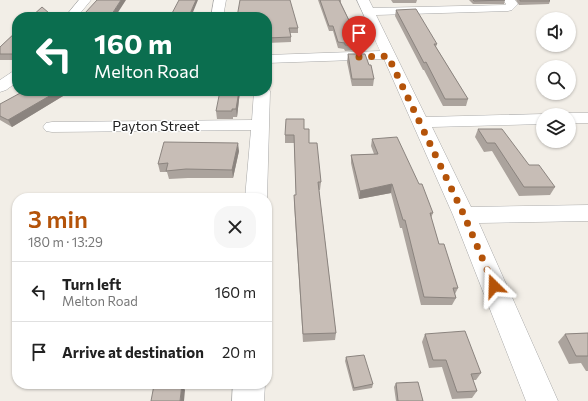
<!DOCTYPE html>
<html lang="en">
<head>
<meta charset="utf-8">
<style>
  body { margin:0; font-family:Commissioner,sans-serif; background:#f6f6f6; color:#222; height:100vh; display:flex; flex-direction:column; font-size:15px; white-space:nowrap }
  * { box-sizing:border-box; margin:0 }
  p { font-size:13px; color:#767676 }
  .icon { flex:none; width:22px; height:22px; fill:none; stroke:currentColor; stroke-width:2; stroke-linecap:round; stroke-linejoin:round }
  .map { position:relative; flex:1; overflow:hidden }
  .sheet { position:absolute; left:12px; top:193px; width:260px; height:196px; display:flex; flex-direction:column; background:#fff; border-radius:16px; box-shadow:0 1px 3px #0004 }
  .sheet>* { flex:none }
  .hud { position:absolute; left:12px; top:12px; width:260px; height:84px; border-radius:16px; box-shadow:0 1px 3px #0004; background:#0b6e4f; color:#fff; overflow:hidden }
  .buttons { position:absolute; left:536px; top:12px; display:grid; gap:8px }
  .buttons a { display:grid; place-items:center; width:40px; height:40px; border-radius:50%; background:#fff; box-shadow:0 1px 3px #0004; font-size:20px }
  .pin { position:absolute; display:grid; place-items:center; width:34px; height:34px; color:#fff; margin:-41px -17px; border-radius:50% 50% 50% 0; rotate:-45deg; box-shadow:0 0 4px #0007 }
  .pin .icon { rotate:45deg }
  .me { position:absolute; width:44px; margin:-22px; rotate:338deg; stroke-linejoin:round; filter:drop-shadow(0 0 3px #0008) }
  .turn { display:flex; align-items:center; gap:14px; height:84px; padding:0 16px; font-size:18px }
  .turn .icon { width:52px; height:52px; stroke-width:2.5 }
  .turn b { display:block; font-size:28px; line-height:34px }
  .round { display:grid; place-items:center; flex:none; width:42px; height:42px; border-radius:16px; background:#f6f6f6 }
  .headline { display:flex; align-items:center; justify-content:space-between; height:68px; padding:0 16px }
  h1 { font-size:24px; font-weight:600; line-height:30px; color:#b45309 }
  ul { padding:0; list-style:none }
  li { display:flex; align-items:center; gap:12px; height:60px; padding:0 16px; border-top:1px solid #e0e0e0 }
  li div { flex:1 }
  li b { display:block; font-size:15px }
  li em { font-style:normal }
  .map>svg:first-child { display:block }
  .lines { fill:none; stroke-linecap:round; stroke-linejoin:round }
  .minor-casing { stroke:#a8a8a8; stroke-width:1 }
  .minor { fill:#fff; fill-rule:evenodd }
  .wall { fill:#aba39d }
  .shaded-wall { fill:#8b847f }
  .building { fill:#c7bdb6; stroke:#8b847f }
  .route { stroke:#b45309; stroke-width:7; stroke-dasharray:0 12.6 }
  .labels { text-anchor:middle; stroke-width:3; stroke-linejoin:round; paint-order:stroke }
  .street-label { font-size:14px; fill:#212121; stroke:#fff }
</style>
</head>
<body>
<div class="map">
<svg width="588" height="401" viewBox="0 0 588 401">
  <rect width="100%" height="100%" fill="#f2eee7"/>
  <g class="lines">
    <g class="minor-casing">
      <path id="minor" d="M79,0H91L77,17H65Z
        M214,0H226L223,17H211Z
        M357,0H369L373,8L505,5L506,4L503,0H515L518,4L512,10L508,11L376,15L426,117L543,114L548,115H543V124L432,127L471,207L588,205V221L479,223L558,401H526L453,215L384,59L267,63V55L380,51Z
        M17,70V82L6,90L0,92V80L12,72Z
        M267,87L270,91L267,198H245L251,130L52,132L46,131L43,127L46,123L52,122L252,120L254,91H267Z
        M569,113H588V123H569V115H562Z
        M233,384H265L264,401H232Z"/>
    </g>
    <use href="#minor" class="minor"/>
  </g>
  <path class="wall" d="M318,0H341V3L361,45L360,50L345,51L344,49L338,48L333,31H329Z
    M391,0H417L416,3H393Z
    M469,0H505L504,4H473Z
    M516,0H549L550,1L549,4L519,5Z
    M396,10L437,44L436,47L468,99L466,106H443L424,70H423L395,16Z
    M267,17L298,28V33H290L291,37V42L267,43Z
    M17,31V60H0V47Z
    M348,54L374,79L373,86H352L347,62Z
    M240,91L237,117H233V119H217L216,111Z
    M68,93L12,127L0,120V104Z
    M304,129L309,143L321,182L320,190H319L336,333L335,340L303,342L294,203V195H296L294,143H285V135Z
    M478,129L529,165L555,187L550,195L519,196L492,151L484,152L475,137Z
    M372,139L433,213L431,218L439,244L458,288L455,294L456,298L452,305H421L402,228H400L391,193L359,199L351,163V155L374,154L371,146Z
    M239,151L233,178H188L169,179L167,172H160L158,164Z
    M588,333V371H586L581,363L569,364L558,342L565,334Z
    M425,334L481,373L476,380H473L477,391L472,398L452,399L442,367L429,368L422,342Z
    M346,357L373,384L372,388L353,391L345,361Z
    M396,383L423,401H396L394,387Z"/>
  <path class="shaded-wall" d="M121,0H126L115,17H110Z
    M196,0H198L191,17L189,16Z
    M49,13L51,17H46Z
    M58,91H67L68,93L12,127L8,120Z
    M239,91H240L237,117L236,109Z
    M238,143L239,151L233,178L232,170Z
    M392,184L391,193L359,199L360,191Z
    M182,384L185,390L184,401H180Z"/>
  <path class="building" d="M97,0H121L110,17H84L88,13H85Z
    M179,0H196L189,16H192V17H164H170Z
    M240,0H290L298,28H289L291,37L267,38V17H237Z
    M320,0H339L361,45H345V43L338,42L333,26H329Z
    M473,0H505L474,1Z
    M520,0H549L550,1H520Z
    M42,7L49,13L46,17H31Z
    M416,9L437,44H434L468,99H445L426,62L424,63L396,10Z
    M17,31V52L16,54H0V47Z
    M348,54H365L369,65H371L374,79H352Z
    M24,91H58L8,120L0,116V104Z
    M220,91H239L236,109H232V111H216Z
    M286,119H304V129H309V143H317L321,182H318L336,333L303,334L294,195H296L294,135H285Z
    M478,129H502L529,165H539L555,187H524L495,143H487Z
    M397,137L419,184H422L433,213H430L439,244H444L458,288H453L456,298L424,297L405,220H403L392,184L360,191L351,155L378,154L372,139Z
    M164,142L238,143L232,170L186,169L166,171L168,163L158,164Z
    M465,331L481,373L471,374L477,391L457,392L446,360H433L425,334Z
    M588,333V356H576L565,334Z
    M364,355L373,384L354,388L346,357Z
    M418,382L423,401H398L396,383Z
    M168,384H182L180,401H151L154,385Z"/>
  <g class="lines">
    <path class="route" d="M359,57L388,56L464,215L494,286"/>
  </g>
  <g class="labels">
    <g class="street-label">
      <text x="156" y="131">Payton Street</text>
    </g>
  </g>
</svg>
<div class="buttons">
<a><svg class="icon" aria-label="sound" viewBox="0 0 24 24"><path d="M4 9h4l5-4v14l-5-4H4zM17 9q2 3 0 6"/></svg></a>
<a><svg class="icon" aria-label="search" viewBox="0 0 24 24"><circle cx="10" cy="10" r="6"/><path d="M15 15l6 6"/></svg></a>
<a><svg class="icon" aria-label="layers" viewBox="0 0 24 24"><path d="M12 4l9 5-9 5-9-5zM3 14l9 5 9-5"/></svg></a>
</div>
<div class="pin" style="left:359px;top:57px;background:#d93025"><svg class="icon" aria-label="arrive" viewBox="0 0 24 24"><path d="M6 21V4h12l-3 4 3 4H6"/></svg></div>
<svg class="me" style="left:494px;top:286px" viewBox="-20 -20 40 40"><path d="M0-17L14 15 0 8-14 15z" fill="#b45309" stroke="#fff" stroke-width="4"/></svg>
<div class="hud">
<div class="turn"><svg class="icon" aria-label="left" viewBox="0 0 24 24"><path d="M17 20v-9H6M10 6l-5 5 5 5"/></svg><div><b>160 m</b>Melton Road</div></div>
</div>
<section class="sheet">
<div class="headline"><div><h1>3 min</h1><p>180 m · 13:29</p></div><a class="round"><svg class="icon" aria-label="close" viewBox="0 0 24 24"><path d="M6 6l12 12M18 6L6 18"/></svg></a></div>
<ul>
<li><svg class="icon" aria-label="left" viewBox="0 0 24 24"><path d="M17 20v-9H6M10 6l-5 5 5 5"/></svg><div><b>Turn left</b><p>Melton Road</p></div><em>160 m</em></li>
<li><svg class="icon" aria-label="arrive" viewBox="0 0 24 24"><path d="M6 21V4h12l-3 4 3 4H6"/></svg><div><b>Arrive at destination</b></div><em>20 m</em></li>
</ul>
</section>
</div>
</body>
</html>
